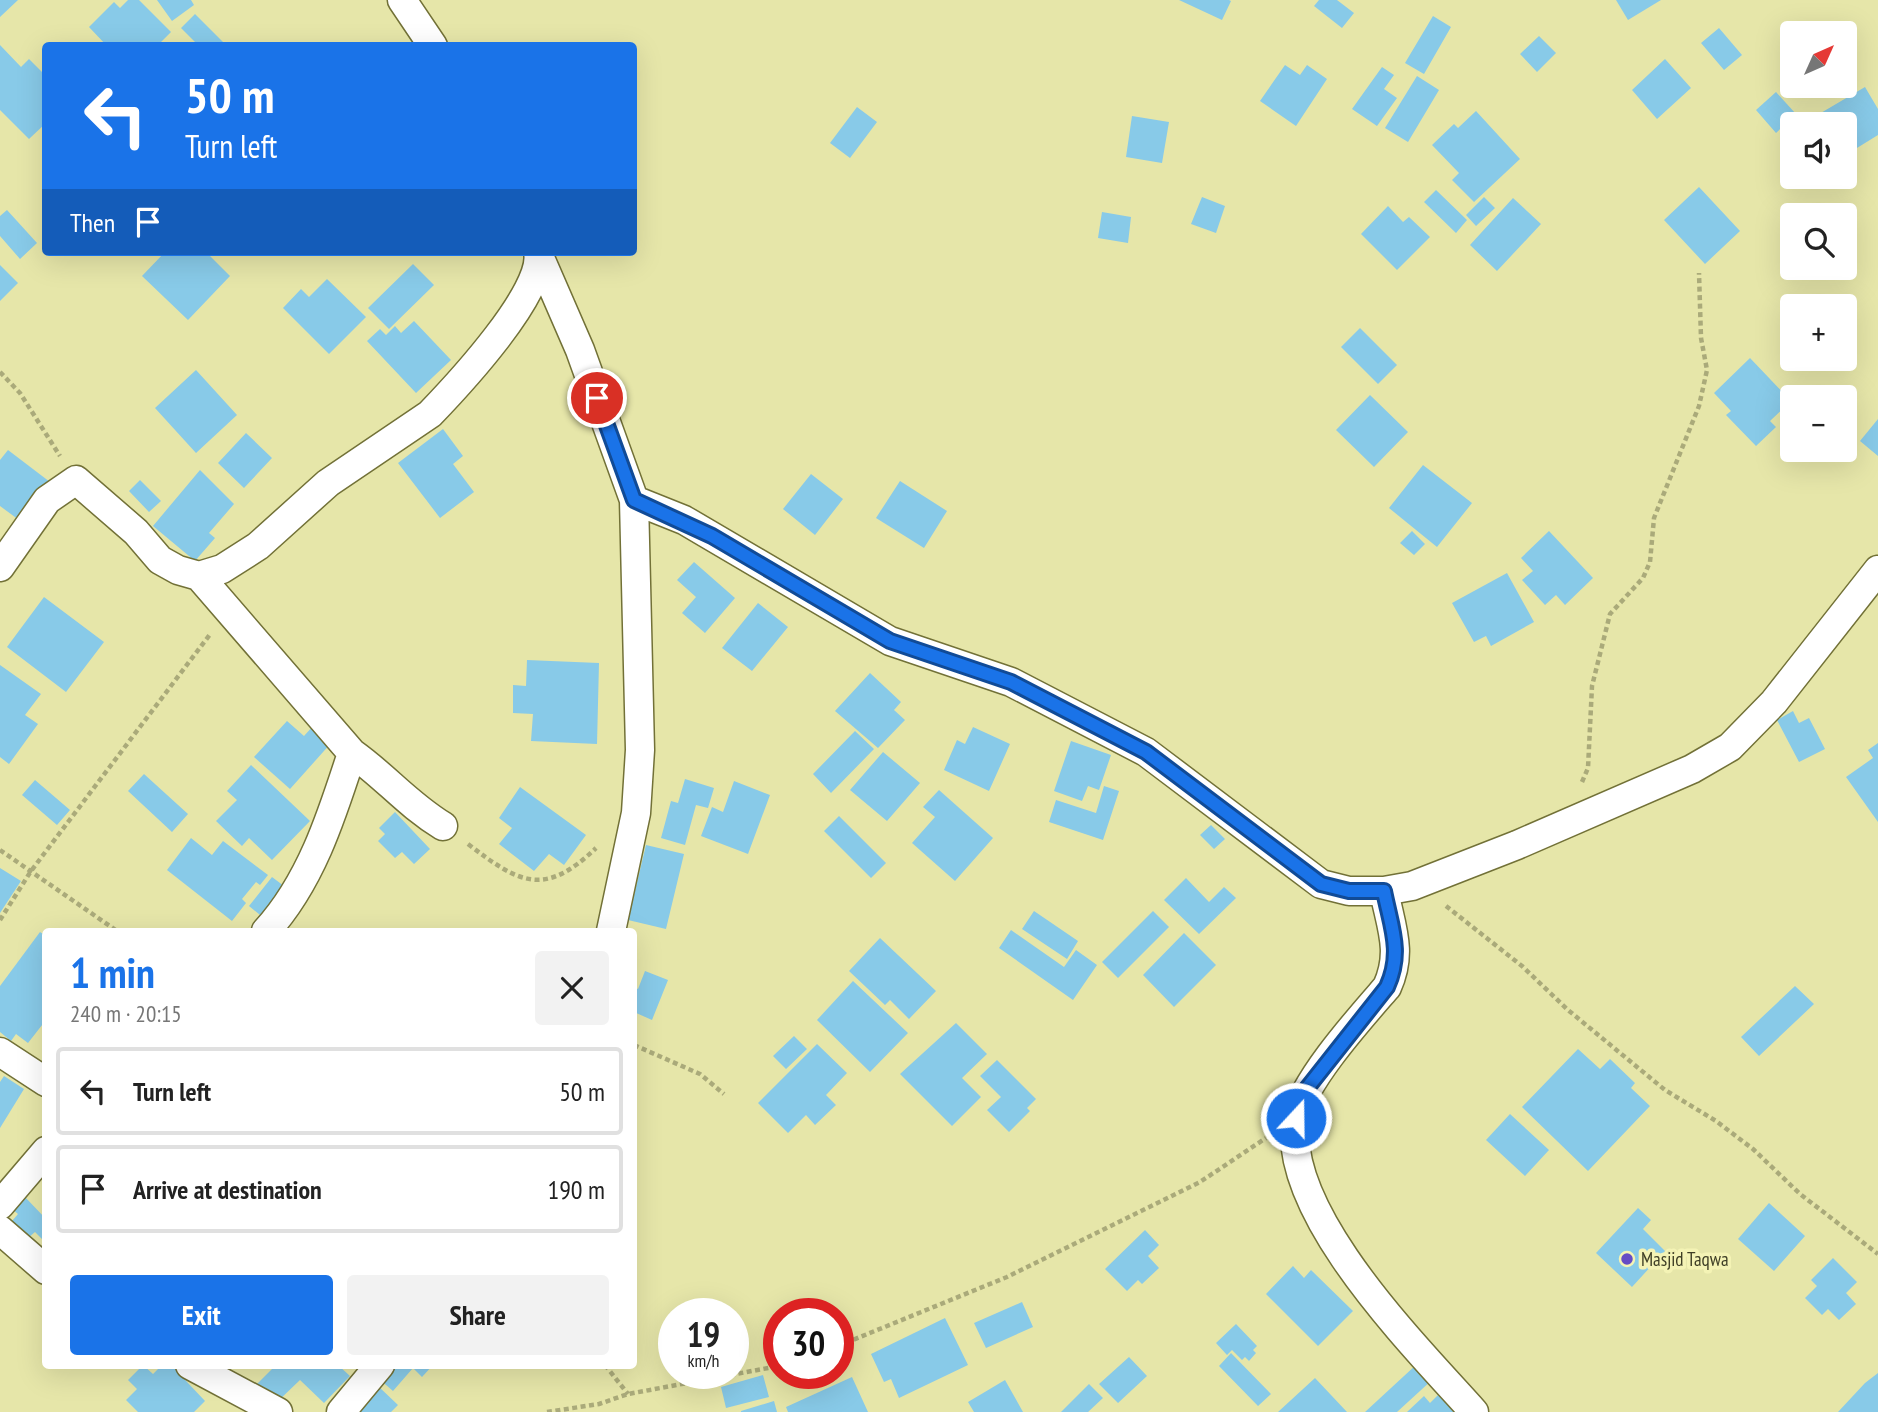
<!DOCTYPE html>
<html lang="en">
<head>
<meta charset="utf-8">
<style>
  body { margin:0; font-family:"PT Sans Narrow",sans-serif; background:#f2f2f2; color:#222; height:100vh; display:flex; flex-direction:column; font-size:26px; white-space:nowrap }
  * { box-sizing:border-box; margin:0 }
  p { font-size:23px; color:#767676 }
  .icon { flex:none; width:38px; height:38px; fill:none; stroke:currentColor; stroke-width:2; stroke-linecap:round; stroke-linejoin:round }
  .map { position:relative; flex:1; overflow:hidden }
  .drawer { position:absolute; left:42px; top:928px; width:595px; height:441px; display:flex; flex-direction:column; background:#fff; border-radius:7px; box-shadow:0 7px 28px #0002 }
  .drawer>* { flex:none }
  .top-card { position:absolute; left:42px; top:42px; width:595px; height:214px; border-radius:7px; box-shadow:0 7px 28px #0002; background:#1a73e8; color:#fff; overflow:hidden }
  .needle { width:46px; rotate:45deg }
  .buttons { position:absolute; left:1780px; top:21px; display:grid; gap:14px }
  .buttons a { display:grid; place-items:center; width:77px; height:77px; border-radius:7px; background:#fff; box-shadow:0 7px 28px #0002; font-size:35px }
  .speed { position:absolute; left:658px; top:1298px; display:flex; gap:14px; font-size:35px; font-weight:700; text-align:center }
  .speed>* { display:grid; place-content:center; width:91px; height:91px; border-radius:50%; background:#fff; box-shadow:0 7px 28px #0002; line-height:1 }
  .speed small { font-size:18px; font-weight:400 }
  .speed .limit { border:10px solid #d22; background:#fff; color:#111 }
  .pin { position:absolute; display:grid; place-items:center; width:60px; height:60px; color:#fff; margin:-30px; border:4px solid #fff; border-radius:50%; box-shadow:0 2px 7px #0007 }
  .me { position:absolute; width:77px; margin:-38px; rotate:21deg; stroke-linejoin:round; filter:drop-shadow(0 0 5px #0008) }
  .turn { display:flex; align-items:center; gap:24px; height:147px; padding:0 28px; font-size:32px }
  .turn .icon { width:91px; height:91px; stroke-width:2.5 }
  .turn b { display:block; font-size:49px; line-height:60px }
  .then { display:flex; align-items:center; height:66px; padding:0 28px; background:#0003; gap:14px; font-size:26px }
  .round { display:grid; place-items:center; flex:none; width:74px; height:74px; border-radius:7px; background:#f2f2f2 }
  .summary { display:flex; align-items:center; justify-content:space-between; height:119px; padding:0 28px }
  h1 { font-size:42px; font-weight:600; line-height:52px; color:#1a73e8 }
  .action { display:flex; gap:14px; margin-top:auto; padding:14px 28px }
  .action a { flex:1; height:80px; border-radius:7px; background:#1a73e8; color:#fff; font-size:28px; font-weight:600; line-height:80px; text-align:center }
  .action a+a { background:#f2f2f2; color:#222 }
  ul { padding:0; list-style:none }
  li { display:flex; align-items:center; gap:21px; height:88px; margin:0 14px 10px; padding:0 14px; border:4px solid #e0e0e0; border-radius:7px }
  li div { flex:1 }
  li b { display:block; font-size:26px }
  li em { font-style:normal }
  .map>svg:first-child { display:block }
  .building { fill:#88cae8 }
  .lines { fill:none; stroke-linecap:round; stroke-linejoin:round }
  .minor-casing { stroke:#727137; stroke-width:31 }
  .path { stroke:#aaaa7a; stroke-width:4.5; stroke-dasharray:5 3.5; stroke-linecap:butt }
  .minor { stroke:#fff; stroke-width:28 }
  .route-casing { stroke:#114b97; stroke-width:18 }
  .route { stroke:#1a73e8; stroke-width:12 }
  .poi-dot { fill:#654cc5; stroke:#f4f3b5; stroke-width:2.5 }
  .labels { text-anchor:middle; stroke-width:7; stroke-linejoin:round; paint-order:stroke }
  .poi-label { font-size:19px; fill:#3f3f26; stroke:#f4f3b5; text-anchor:start }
</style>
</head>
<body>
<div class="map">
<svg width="1878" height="1412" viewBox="0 0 1878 1412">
  <rect width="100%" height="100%" fill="#e6e6a9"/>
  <path class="building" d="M0,0H18L0,17Z
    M128,0H139L171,32L157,46H107L89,27L114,2L120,8Z
    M157,0H191L194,5L172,21Z
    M1179,0H1229L1231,1L1222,20Z
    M1319,0H1337L1354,13L1342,28L1314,6Z
    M1616,0H1661L1628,20Z
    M195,14L227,46H199L181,28Z
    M1433,16L1451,27L1424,74L1405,63Z
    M1719,28L1742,55L1724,70L1701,43Z
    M1539,36L1556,53L1537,72L1520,54Z
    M0,45L21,67L29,59L46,76V123L29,139L0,110Z
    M1665,59L1691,88L1657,119L1632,90Z
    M1285,65L1300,75L1307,65L1327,79L1296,126L1260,101Z
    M1382,67L1394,75L1384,89L1397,98L1377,126L1352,109Z
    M1417,76L1439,90L1408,142L1385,128Z
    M1865,87L1878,109V135L1844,156V124H1802Z
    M1776,92L1796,114L1776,133L1756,110Z
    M857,107L877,122L850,158L830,143Z
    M1476,111L1520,159L1474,202L1452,180L1459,173L1432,145L1454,124L1458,128Z
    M1132,116L1169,122L1162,163L1126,157Z
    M1699,187L1740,231L1705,264L1664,220Z
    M1436,190L1467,220L1456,233L1424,202Z
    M1202,197L1225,206L1216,233L1191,224Z
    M1484,197L1495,208L1476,226L1466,215Z
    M1513,198L1541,224L1497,271L1470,245Z
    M1388,206L1403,222L1409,217L1430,237L1397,270L1361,234Z
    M7,210L37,243L20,259L0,236V216Z
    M1102,212L1131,217L1128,243L1098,238Z
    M165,252H206L230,276L188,320L142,276Z
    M413,264L434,285L389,329L368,308Z
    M0,265L18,283L0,301Z
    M327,279L366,317L329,354L283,308L301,289L309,297Z
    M414,321L451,360L416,393L367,341L380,329L386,335L395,326L401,333Z
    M1360,328L1397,365L1378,384L1341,347Z
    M1750,358L1791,401L1770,421L1776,427L1756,446L1726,415L1731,411L1714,393Z
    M196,370L237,415L196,453L155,408Z
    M1370,395L1408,432L1374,467L1336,430Z
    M1878,419V456L1860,441Z
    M443,429L463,456L453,464L474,492L440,518L398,463Z
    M246,433L272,458L244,488L218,463Z
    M8,450L50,482L19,520L0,506V460Z
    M1423,465L1472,503L1437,547L1389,508Z
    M200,470L234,504L209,533L215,538L195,561L153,526Z
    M811,474L843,499L815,535L783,509Z
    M140,480L161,501L149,512L129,491Z
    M900,481L947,511L924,548L876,518Z
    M1412,531L1425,544L1414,555L1400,543Z
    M1549,531L1593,578L1565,605L1556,595L1545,605L1522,580L1533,571L1521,558Z
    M694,562L735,598L705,633L682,613L696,597L677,580Z
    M1507,573L1534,622L1491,646L1486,636L1474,642L1452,603Z
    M44,597L104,642L66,692L7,647Z
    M758,603L788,627L752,671L722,648Z
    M527,660L599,663L597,744L531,741L533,714L513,713V685L526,686Z
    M0,665L41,694L25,715L38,724L9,764L0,757Z
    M870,673L901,702L894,710L905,720L878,748L835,711Z
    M1793,711L1799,723L1809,718L1825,749L1799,762L1777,720Z
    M287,721L304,736L313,726L332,742L290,789L254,757Z
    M973,727L1010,744L989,791L944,770L957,740L965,744Z
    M855,731L874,749L831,793L813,774Z
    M1071,741L1111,755L1099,790L1088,786L1082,801L1054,791Z
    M1878,743V822L1846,777L1873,758L1868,750Z
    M883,752L920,783L887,821L850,790Z
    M251,765L310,821L272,860L249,838L242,846L216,821L237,800L227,791Z
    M144,774L188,814L172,832L128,791Z
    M685,779L714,788L708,808L696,805L685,845L661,838L671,801L678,803Z
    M35,780L70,810L57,825L22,795Z
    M734,781L770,795L748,854L701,836L712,807L723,812Z
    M1104,786L1119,791L1103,840L1049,822L1056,800L1096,813Z
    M520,787L586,835L564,865L549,854L534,871L499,844L512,828L499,818Z
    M939,790L993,838L955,881L912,843L935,817L923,807Z
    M395,812L430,849L414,864L402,852L395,858L378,841L385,834L379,828Z
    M839,816L886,863L871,878L824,831Z
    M1211,825L1225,839L1214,849L1200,835Z
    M191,838L212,855L223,841L268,875L260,885L256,882L242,899L246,903L232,921L167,870Z
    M646,845L684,854L666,929L628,920Z
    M0,868L21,881L0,913Z
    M272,877L288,889L265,919L249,906Z
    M1186,878L1209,902L1224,887L1236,898L1199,934L1164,900Z
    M1034,911L1078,941L1067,959L1022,929Z
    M1153,911L1169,927L1118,978L1102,962Z
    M1011,930L1064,967L1076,950L1097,965L1073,1000L999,948Z
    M40,932L46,936V1020L28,1043L16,1034L11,1041L0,1032V986Z
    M1184,933L1216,965L1174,1007L1143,975Z
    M880,938L936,991L909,1019L890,1000L885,1005L849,971Z
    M645,971L668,980L652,1020L634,1012V987L638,989Z
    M853,981L908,1033L870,1072L817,1020Z
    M1795,986L1814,1004L1759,1056L1741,1037Z
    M956,1023L987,1054L962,1078L981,1097L952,1126L900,1074Z
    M794,1036L807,1049L786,1069L773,1056Z
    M817,1044L847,1073L826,1095L836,1105L815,1125L806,1115L788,1133L758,1103Z
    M1578,1049L1600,1069L1610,1059L1635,1083L1631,1088L1650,1106L1588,1171L1522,1107Z
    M997,1060L1036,1099L1027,1108L1030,1111L1009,1132L987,1110L1001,1097L980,1076Z
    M4,1076L24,1089L0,1128V1082Z
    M1510,1114L1549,1150L1525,1176L1486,1140Z
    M25,1197L46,1219V1243L35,1232L28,1238L12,1221L18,1214L12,1209Z
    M1769,1203L1805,1236L1774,1271L1738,1239Z
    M1638,1208L1651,1220L1643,1229L1665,1251L1632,1287L1596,1253Z
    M1145,1230L1159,1245L1148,1256L1159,1268L1142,1284L1138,1280L1127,1291L1105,1269Z
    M1833,1258L1857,1282L1846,1293L1856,1304L1839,1320L1828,1309L1822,1315L1805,1298L1817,1286L1811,1280Z
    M1293,1266L1304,1278L1311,1270L1353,1311L1318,1346L1266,1294Z
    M1022,1302L1033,1327L986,1348L974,1323Z
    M945,1318L968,1365L899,1398L891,1379L884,1382L871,1354Z
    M1236,1324L1257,1346L1253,1350L1256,1353L1249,1361L1245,1357L1242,1360L1232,1350L1227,1355L1216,1343Z
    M1231,1353L1271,1394L1258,1406L1219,1366Z
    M1129,1357L1147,1376L1118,1403L1099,1384Z
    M1417,1364L1432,1380L1397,1412H1365Z
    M143,1365L153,1374L162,1365H171L205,1401L194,1412H138L126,1400L137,1389L128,1380Z
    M276,1365H338L350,1376L324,1403L300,1380L276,1403L257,1384Z
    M390,1365H433L422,1377L413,1368L393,1391L378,1378Z
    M1878,1373V1412H1838L1865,1383Z
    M763,1375L769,1397L726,1408L721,1387Z
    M852,1377L868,1412H788L786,1407Z
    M1315,1378L1347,1412H1278Z
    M1005,1380L1023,1412H974L968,1402Z
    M1089,1384L1103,1398L1088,1412H1061Z
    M377,1385L398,1405L391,1412H351Z
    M1438,1395L1454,1412H1407L1424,1396L1430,1403Z
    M774,1401L777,1412H741V1411Z"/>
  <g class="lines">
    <g class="minor-casing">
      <path id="minor" d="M402,0L433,46
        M540,258L580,350L634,500L640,750L636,813L611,931
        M634,500L684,520L890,641L1011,682L1146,752L1321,884L1349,891H1384L1412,886L1517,845L1692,769L1730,747L1774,702L1878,570
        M0,567L47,500L76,480L136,532L160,560L178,570L199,576L222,569L258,546L328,483L430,414C457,386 546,291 538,252
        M199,576L352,753C386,777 407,804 443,826
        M1384,891C1391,927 1403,952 1387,987C1361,1017 1303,1081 1296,1118C1280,1212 1416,1347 1474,1412
        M266,931C311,882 332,815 352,753
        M0,1052L46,1082
        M0,1205L46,1151
        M0,1230L46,1270
        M190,1365L278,1412
        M341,1412L380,1365"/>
    </g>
    <path class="path" d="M0,372L20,393L60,456
      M1582,782L1588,768L1592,686L1610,614L1643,578L1650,562L1654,518L1699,406L1707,370L1701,338L1699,273
      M468,844C519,883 544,898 596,848
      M0,850L117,931
      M1446,906L1522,966L1568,1010L1665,1090L1716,1121L1753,1149L1800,1194L1878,1254
      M0,920L31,871L211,633
      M634,1045L700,1074L724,1094
      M838,1346L1007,1277L1200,1182L1266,1138
      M605,1365L628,1394
      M547,1412L599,1404L628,1394L779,1366"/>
    <use href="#minor" class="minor"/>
  </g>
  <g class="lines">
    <g class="route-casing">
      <path id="route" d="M597,398L634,500L712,536L890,641L1011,682L1146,752L1321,884L1349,891H1384C1391,927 1403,952 1387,987L1308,1087L1296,1118"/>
    </g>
    <use href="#route" class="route"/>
  </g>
  <circle class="poi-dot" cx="1627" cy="1259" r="7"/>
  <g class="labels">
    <g class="poi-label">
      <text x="1641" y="1266">Masjid Taqwa</text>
    </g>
  </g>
</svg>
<div class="buttons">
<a><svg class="needle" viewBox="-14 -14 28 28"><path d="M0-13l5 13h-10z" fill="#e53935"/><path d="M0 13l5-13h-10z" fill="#767676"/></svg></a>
<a><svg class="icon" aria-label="sound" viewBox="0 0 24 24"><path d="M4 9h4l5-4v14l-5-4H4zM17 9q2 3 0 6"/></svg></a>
<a><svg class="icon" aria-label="search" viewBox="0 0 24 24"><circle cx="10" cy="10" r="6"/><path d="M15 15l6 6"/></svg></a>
<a>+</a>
<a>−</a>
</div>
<div class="speed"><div>19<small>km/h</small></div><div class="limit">30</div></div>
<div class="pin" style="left:597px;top:398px;background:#d93025"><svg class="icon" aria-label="arrive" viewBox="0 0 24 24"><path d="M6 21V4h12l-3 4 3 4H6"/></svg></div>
<svg class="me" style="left:1296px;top:1118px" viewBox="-20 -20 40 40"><circle r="17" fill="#1a73e8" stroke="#fff" stroke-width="3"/><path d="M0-11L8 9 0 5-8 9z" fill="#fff"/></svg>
<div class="top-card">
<div class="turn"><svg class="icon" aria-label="left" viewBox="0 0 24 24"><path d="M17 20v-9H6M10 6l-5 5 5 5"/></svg><div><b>50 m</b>Turn left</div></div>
<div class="then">Then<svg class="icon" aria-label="arrive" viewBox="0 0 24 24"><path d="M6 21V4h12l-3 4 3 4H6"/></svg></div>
</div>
<section class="drawer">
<div class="summary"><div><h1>1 min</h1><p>240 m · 20:15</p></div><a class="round"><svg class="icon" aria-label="close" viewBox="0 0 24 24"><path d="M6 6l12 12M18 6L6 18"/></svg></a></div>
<ul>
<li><svg class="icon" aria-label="left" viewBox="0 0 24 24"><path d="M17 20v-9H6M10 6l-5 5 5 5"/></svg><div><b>Turn left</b></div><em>50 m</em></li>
<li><svg class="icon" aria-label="arrive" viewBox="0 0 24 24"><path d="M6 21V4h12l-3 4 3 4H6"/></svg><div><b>Arrive at destination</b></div><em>190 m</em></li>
</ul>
<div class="action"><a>Exit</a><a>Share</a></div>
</section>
</div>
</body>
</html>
